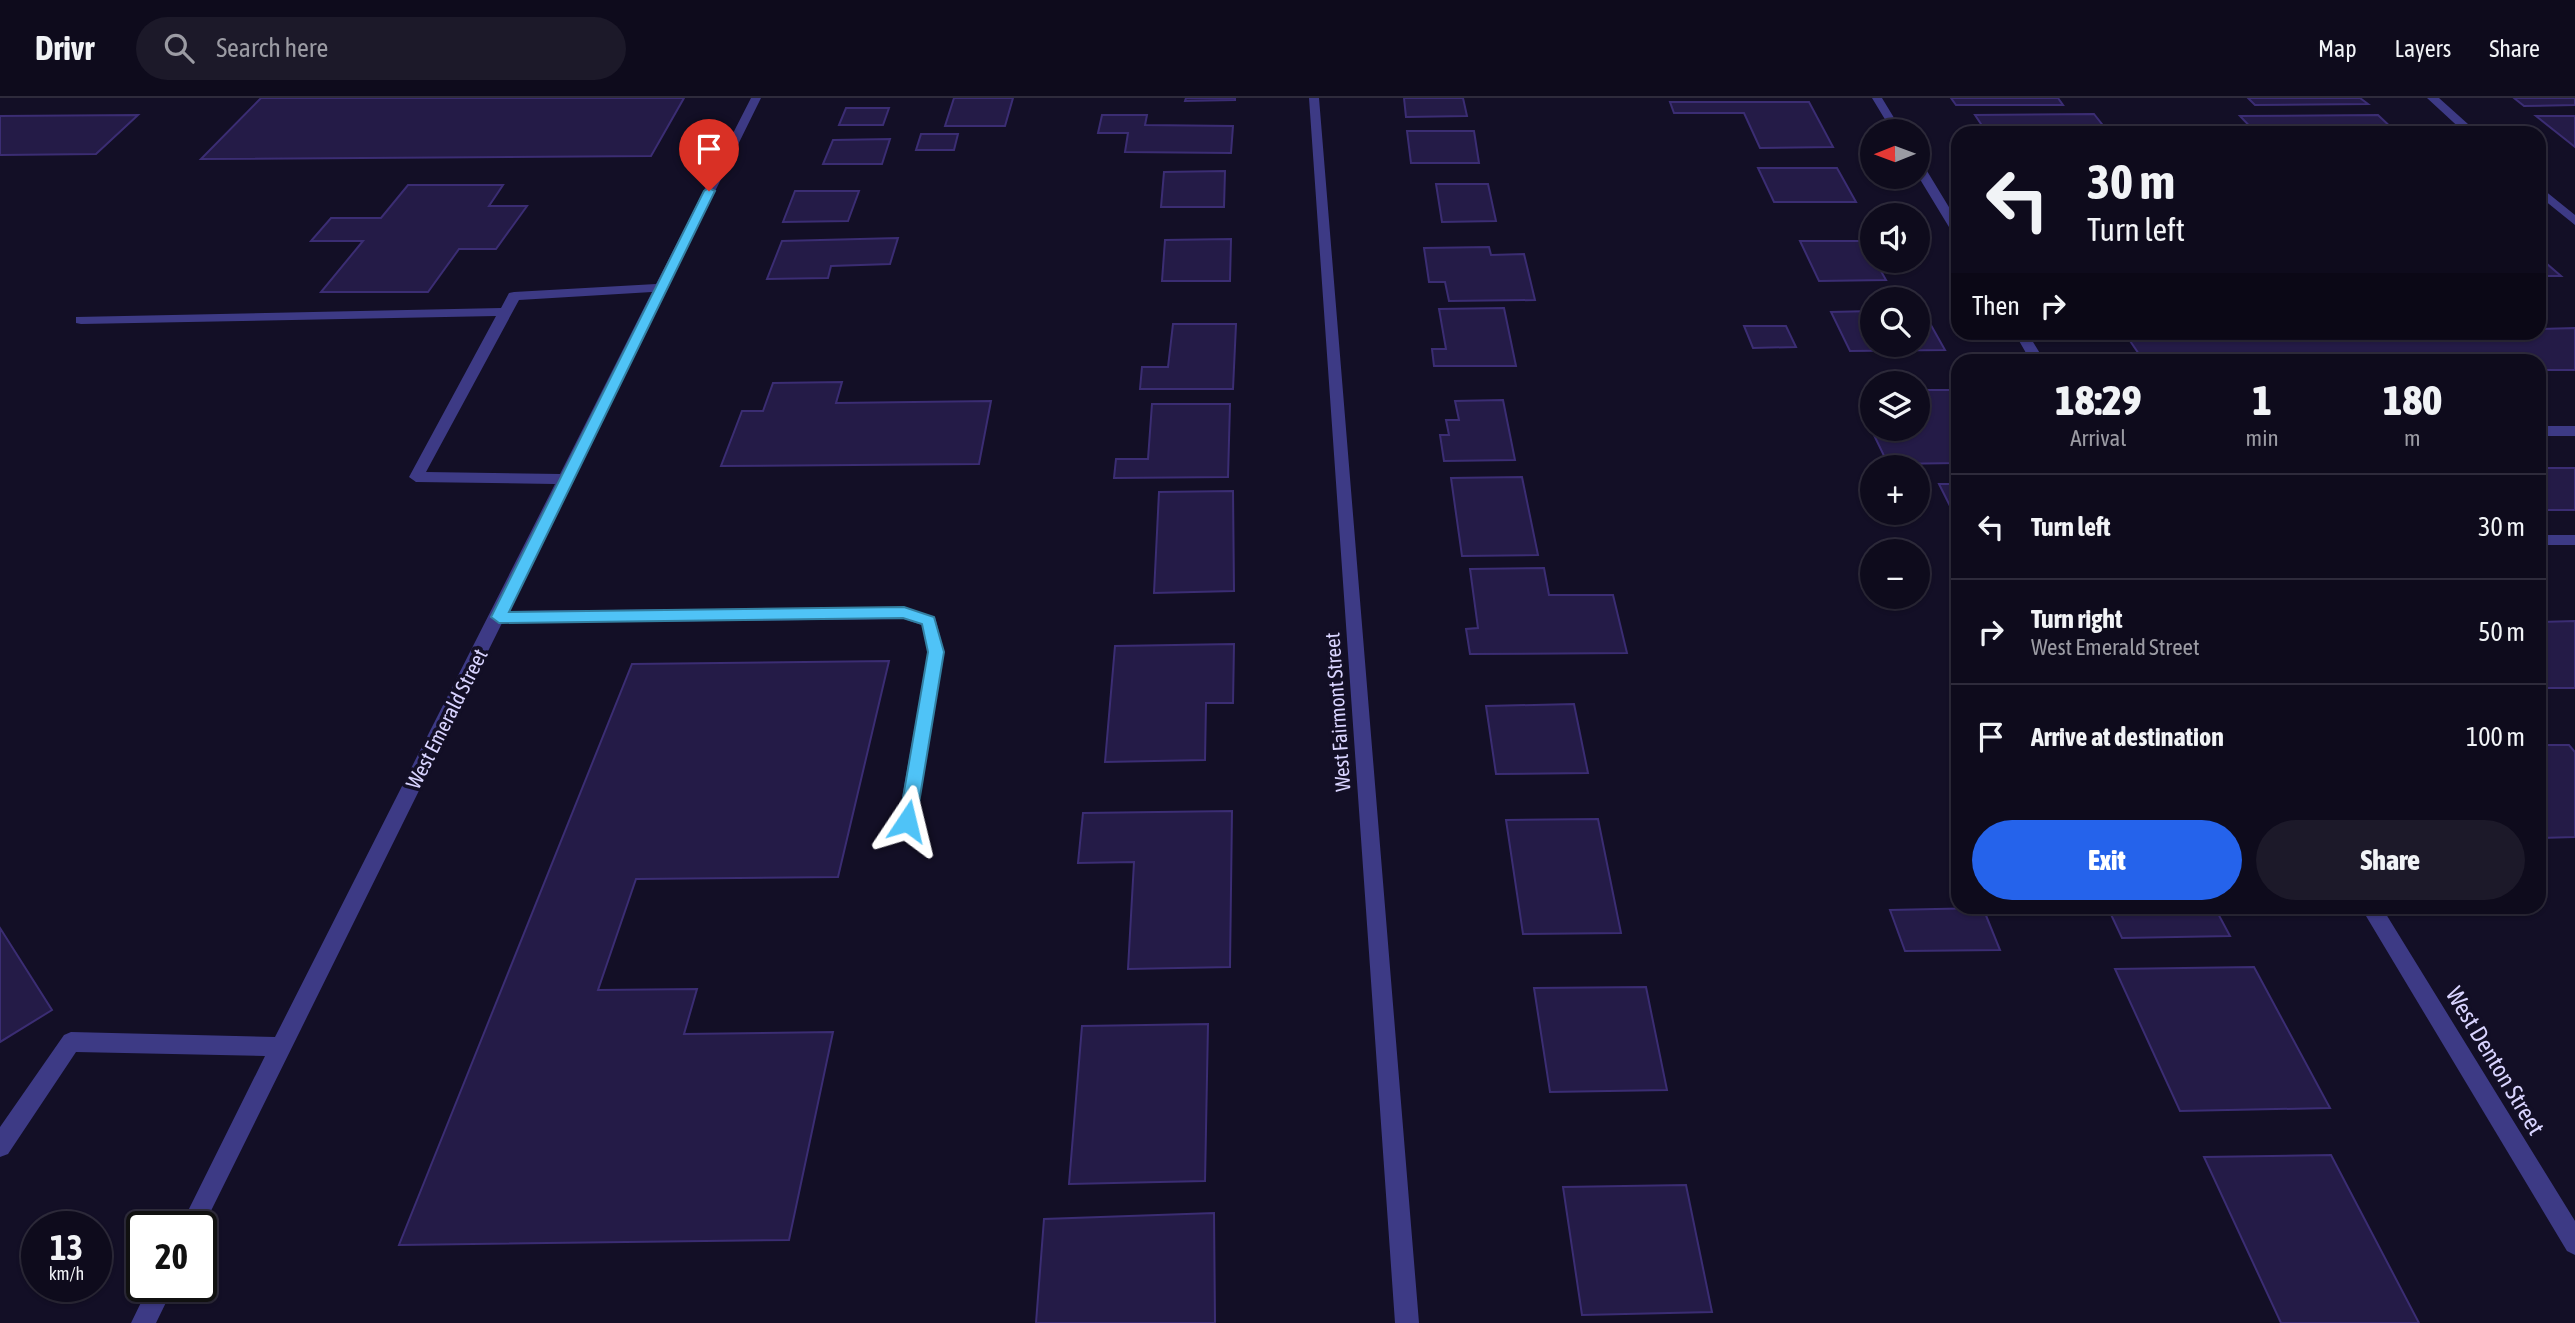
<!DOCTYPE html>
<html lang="en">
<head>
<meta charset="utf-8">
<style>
  body { margin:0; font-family:"Asap Condensed",sans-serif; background:#1c1929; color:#f1f3f6; height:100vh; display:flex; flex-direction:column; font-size:26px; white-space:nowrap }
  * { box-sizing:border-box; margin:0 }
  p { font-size:23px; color:#9b9ba3 }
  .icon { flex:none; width:38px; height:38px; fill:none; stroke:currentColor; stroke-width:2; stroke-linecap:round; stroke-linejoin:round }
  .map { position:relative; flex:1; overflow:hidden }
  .side { position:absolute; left:1951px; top:256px; width:595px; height:560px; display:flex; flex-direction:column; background:#0e0b1c; border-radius:21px; box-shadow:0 2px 5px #0004,0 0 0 2px #2e2b3b }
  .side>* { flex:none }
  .top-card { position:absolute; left:1951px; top:28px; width:595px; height:214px; border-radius:21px; box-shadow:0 2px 5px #0004,0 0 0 2px #2e2b3b; background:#0e0b1c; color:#f1f3f6; overflow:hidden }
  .needle { width:46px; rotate:269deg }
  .tools { position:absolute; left:1860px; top:21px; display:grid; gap:14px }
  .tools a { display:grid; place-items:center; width:70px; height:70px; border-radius:50%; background:#0e0b1c; box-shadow:0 2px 5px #0004,0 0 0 2px #2e2b3b; font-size:35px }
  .speed { position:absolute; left:21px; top:1113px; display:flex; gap:14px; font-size:35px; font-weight:700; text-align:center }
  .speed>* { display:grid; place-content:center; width:91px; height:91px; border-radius:50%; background:#0e0b1c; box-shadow:0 2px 5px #0004,0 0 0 2px #2e2b3b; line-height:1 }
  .speed small { font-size:18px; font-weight:400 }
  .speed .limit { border:4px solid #111; border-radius:10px; background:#fff; color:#111 }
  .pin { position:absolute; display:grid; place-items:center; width:60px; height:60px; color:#fff; margin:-72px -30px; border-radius:50% 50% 50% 0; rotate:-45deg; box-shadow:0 0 7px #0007 }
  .pin .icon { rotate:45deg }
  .me { position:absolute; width:77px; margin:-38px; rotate:10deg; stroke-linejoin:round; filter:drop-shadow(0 0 5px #0008) }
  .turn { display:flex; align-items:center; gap:24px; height:147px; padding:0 21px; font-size:32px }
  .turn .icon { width:91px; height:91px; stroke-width:2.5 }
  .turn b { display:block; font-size:49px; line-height:60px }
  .then { display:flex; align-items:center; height:66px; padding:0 21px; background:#0003; gap:14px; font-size:26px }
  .eta { display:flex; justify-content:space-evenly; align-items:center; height:119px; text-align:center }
  .eta b { font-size:42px; font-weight:800; line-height:49px }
  .primary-button { display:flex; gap:14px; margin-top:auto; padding:14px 21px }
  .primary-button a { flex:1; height:80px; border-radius:42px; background:#2563eb; color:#fff; font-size:28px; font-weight:800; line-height:80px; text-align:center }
  .primary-button a+a { background:#1c1929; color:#f1f3f6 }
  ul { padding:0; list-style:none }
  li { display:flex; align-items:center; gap:21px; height:105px; padding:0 21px; border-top:2px solid #2e2b3b }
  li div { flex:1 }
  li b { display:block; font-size:26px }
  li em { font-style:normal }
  header { display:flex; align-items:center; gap:42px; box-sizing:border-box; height:98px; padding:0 35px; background:#0e0b1c; border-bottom:2px solid #2e2b3b }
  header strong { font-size:33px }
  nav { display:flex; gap:38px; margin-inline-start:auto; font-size:24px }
  .search { width:490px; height:63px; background:#1c1929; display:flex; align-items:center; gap:18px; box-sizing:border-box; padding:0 24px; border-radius:38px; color:#9b9ba3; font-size:26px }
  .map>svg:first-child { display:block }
  .building { fill:#241b47; stroke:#3b2d73; stroke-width:2 }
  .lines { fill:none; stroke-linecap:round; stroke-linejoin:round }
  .minor { fill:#3d3a85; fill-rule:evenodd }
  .route { fill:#4fc3f7; stroke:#337fa1; stroke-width:2 }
  .labels { text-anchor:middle; stroke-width:7; stroke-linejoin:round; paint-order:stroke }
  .street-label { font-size:21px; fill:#d9d4ff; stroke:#130f26 }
  .near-street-label { font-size:24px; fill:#d9d4ff; stroke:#130f26 }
</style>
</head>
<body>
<header>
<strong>Drivr</strong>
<div class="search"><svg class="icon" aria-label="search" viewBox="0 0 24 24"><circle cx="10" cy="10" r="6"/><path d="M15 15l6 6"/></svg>Search here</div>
<nav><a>Map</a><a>Layers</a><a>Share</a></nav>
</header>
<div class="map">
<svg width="2575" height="1225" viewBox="0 0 2575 1225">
  <rect width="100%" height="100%" fill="#130f26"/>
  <path class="building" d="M261,0H684L651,58L201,61Z
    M954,0H1013L1005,28H945Z
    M1186,0H1235V2L1185,3Z
    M1404,0H1463L1467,18L1406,19Z
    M1951,0H2058L2063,7H1956Z
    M2248,0H2360L2368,6L2255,7Z
    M2514,0H2575V7L2524,8Z
    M1670,4H1809L1833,49L1760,50L1744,15H1674Z
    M846,10H889L883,27H839Z
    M2094,16L2109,35H1987L1975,17Z
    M138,17L96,56L0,57V18Z
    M1102,17H1147L1145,27L1233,28L1231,55L1125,54L1128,35H1098Z
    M2378,17L2397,35H2256L2240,18Z
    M2536,18H2575V49Z
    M1407,33H1474L1479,65H1411Z
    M921,36H958L954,52H916Z
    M890,41L882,66H823L833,42Z
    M1758,70H1837L1856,104H1774Z
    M1225,73L1224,109H1161L1164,74Z
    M1436,86H1488L1496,123L1442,124Z
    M408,87H503L489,108H527L496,151H459L428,194H321L363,143H311L331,120H381Z
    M795,93H859L848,123L783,124Z
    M898,140L890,166L831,168L828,180L767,181L782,143Z
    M1231,141L1230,183H1162L1165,142Z
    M1800,143H1864L1886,182L1819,183Z
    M1489,149L1491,157L1524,156L1535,202L1449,203L1445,184H1429L1424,150Z
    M2539,159L2561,178H2539Z
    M1504,210L1516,268H1434L1432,251H1446L1439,211Z
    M1872,213V247H1918V213H1923L1945,252L1850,253L1831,214Z
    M1173,226H1236L1233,291H1140L1142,269H1168Z
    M1744,228H1786L1796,249L1753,250Z
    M2575,230V272H2539V262H2143L2124,234H2539V231Z
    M842,284L836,305L991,303L979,366L721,368L742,313H763L773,285Z
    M1918,292H1958V365L1888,366L1871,331H1918Z
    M1503,302L1515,362L1444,363L1440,337H1449L1446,322H1459L1455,303Z
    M1152,306H1230L1228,379L1114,380L1116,361H1148Z
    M2539,370H2575V412H2547L2539,403Z
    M1522,379L1538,457L1462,458L1451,380Z
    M1939,386H1958V424Z
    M1233,393L1234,493L1154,495L1159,394Z
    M1544,470L1549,497H1613L1627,555L1470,556L1466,531L1478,530L1470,471Z
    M2575,523V590H2539V524Z
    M1234,546L1233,605H1206L1205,662L1105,664L1115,548Z
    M889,563L838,779L636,781L598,892L697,891L684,936L833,934L789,1142L399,1147L632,566Z
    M1574,606L1588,675L1496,676L1486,608Z
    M2539,647H2569L2575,654V739L2539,740Z
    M1232,713L1230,869L1128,871L1134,764L1078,765L1083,715Z
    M1598,721L1621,835L1523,836L1506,722Z
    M2107,808H2214L2230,838L2122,840Z
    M1983,810L2000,852L1905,853L1890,812Z
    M0,830L52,912L0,944Z
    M2254,869L2330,1010L2180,1013L2115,871Z
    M1646,889L1667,992L1550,994L1534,890Z
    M1208,926L1205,1083L1069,1086L1082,928Z
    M2331,1057L2419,1225H2281L2204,1059Z
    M1686,1087L1712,1214L1582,1217L1563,1089Z
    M1214,1115L1215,1225H1036L1044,1121Z"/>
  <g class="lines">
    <path class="minor" d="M751,0H761L508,513L904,509L935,519L944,554L914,728L907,731L900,728L898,723L928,554L922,527L904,521L502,525L201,1133V1129H180L265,958L76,954L8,1056L0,1059V1029L64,937L71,934L275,939L555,386L416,384L409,379L496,218L81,226L76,225V219L501,210L509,195L514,194L656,186ZM652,194L560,376L426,374L519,202Z
      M1309,0H1319L1419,1225H1395Z
      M1872,0H1882L1902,33H1892Z
      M2427,0H2439L2478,35H2465Z
      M1918,65L1924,68L1958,124V138L1952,134L1918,78Z
      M2539,88L2575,117V127L2539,98Z
      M2014,234H2027L2044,262H2030Z
      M2539,328H2575V338H2539Z
      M2539,437H2575V447H2539Z
      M2360,808H2381L2575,1123V1157L2567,1153Z
      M149,1188H174L156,1225H131Z"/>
  </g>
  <path class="route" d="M709,90L715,93L509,514L904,509L934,519L944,554L916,723L907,730L899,723L928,554L922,526L903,520L499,525L491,519L704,93Z"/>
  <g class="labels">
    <g class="street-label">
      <text transform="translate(1338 614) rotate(-94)" y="7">West Fairmont Street</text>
      <text transform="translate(447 621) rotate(-63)" y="7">West Emerald Street</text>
    </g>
    <g class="near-street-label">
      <text transform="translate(2495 963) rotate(59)" y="8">West Denton Street</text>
    </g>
  </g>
</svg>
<div class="tools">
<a><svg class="needle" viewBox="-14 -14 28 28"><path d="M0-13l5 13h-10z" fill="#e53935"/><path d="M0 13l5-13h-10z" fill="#9b9ba3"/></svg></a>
<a><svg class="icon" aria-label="sound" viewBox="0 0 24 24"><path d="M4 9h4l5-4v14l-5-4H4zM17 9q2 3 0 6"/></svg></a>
<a><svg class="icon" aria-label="search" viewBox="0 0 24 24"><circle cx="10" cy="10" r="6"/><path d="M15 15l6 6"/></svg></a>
<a><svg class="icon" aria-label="layers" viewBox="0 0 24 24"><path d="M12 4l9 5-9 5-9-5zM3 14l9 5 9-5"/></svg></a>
<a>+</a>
<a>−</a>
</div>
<div class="speed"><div>13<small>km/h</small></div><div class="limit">20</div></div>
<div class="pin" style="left:709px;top:93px;background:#d93025"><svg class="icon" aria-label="arrive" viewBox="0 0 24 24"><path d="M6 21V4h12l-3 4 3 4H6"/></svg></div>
<svg class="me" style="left:907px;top:723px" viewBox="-20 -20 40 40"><path d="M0-17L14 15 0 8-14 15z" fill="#4fc3f7" stroke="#fff" stroke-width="4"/></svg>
<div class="top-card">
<div class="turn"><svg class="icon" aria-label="left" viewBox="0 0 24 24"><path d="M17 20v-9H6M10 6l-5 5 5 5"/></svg><div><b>30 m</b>Turn left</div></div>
<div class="then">Then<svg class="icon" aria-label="right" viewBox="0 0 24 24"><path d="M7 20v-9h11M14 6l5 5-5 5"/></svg></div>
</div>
<section class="side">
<div class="eta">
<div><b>18:29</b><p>Arrival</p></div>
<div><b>1</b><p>min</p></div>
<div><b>180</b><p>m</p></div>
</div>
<ul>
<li><svg class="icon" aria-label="left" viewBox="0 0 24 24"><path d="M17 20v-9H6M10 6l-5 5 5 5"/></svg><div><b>Turn left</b></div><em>30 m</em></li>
<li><svg class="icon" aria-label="right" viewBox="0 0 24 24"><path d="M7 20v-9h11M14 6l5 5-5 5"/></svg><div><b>Turn right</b><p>West Emerald Street</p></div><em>50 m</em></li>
<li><svg class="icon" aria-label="arrive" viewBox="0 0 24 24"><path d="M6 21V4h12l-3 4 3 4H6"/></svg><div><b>Arrive at destination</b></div><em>100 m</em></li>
</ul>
<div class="primary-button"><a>Exit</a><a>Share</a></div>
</section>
</div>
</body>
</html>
